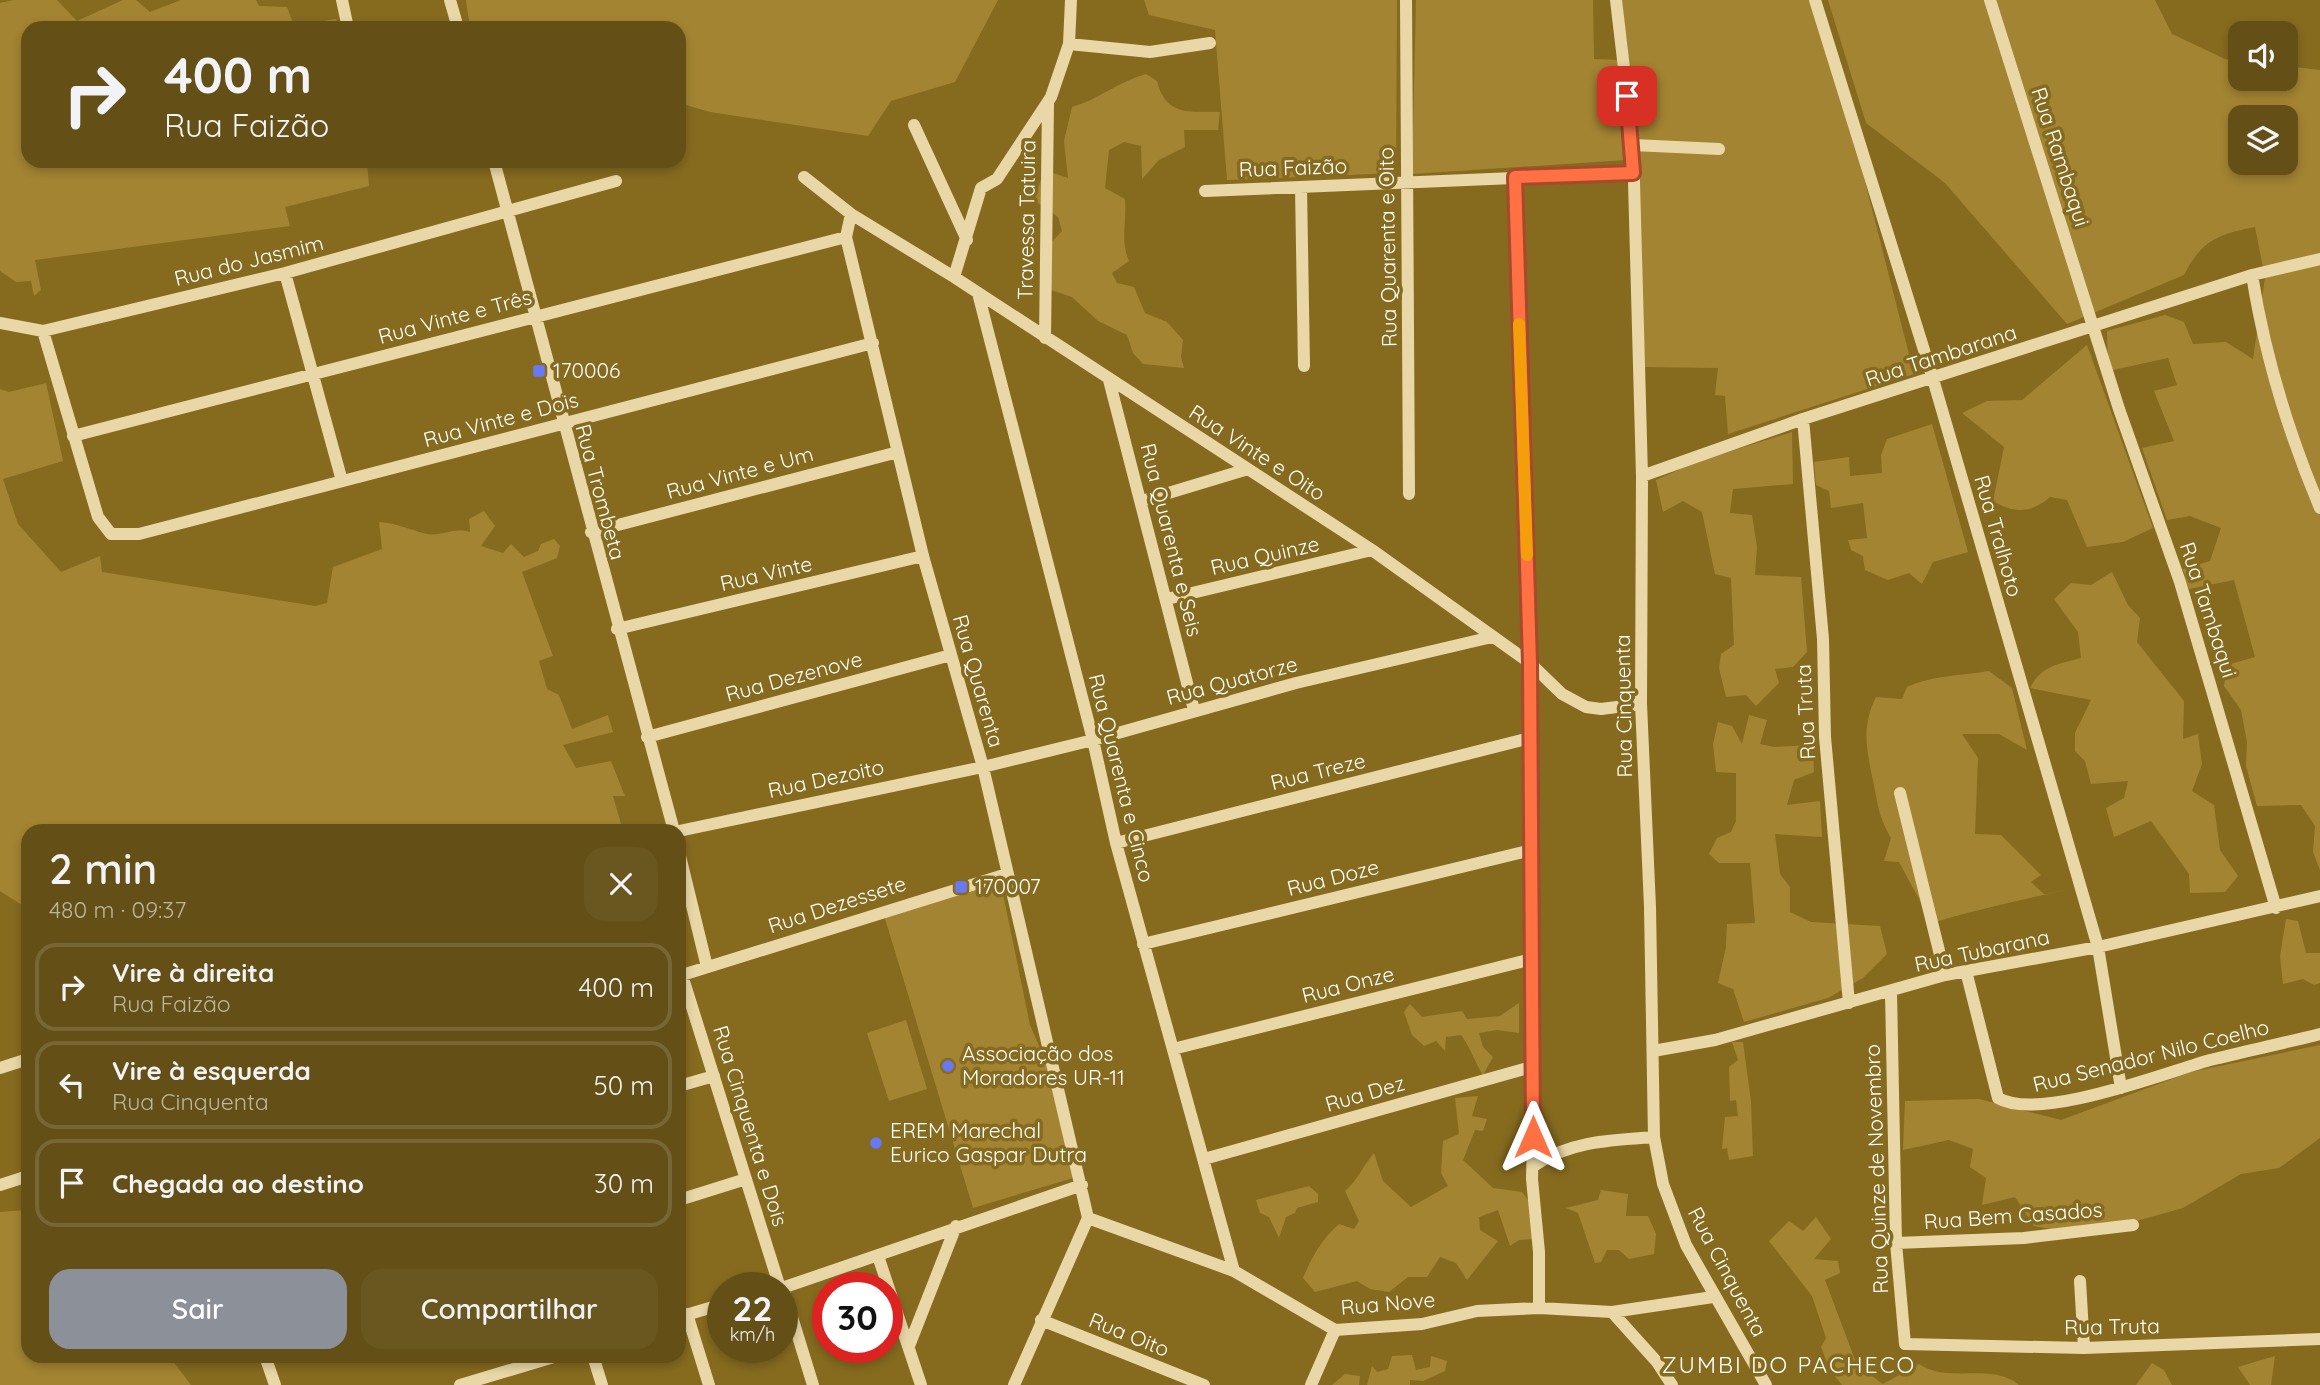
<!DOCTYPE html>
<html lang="pt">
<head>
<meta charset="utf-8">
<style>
  body { margin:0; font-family:Quicksand,sans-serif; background:#6a5720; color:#f1f3f6; height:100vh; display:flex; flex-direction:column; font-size:26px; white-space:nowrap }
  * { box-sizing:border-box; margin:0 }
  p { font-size:23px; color:#bbb5a1 }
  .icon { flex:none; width:38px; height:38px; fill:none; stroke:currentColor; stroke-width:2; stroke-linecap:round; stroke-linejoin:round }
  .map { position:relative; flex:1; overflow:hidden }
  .panel { position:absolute; left:21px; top:824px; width:665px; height:539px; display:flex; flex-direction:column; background:#645017; border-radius:21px; box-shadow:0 4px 10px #0003 }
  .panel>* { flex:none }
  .banner { position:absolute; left:21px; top:21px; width:665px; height:147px; border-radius:21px; box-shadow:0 4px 10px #0003; background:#645017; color:#f1f3f6; overflow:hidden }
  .tools { position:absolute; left:2228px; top:21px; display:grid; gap:14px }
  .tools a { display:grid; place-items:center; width:70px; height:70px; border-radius:14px; background:#645017; box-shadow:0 4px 10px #0003; font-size:35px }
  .speed { position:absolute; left:707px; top:1272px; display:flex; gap:14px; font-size:35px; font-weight:700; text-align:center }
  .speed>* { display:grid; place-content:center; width:91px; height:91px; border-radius:50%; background:#645017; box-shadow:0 4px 10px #0003; line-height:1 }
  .speed small { font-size:18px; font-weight:400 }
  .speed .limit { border:10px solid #d22; background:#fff; color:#111 }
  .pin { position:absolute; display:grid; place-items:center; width:60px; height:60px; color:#fff; margin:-30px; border-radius:14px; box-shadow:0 4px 10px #0006 }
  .me { position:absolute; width:77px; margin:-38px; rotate:0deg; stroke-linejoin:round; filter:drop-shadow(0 0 5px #0008) }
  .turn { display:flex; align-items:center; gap:24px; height:147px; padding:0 28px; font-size:32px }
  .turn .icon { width:91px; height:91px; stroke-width:2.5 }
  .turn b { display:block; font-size:49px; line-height:60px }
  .round { display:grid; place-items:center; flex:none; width:74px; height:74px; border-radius:21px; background:#6a5720 }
  .headline { display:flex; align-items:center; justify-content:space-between; height:119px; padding:0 28px }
  h1 { font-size:42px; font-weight:600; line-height:52px }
  .cta { display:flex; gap:14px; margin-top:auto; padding:14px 28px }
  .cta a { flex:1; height:80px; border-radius:21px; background:#8c9099; color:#fff; font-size:28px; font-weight:600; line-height:80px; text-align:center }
  .cta a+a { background:#6a5720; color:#f1f3f6 }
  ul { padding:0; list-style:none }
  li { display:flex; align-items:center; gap:21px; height:88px; margin:0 14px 10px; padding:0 14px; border:4px solid #786736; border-radius:21px }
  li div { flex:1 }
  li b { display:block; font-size:26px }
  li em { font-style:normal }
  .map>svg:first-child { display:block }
  .green { fill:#a38432; fill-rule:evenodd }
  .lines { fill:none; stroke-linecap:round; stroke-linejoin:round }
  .minor { stroke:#ead7a7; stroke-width:12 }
  .route-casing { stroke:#a6492c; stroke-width:18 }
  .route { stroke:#ff7043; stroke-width:12 }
  .slow { stroke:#f59e0b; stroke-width:12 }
  .poi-dot { fill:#6778f8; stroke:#866b1f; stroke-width:2.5 }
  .labels { text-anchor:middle; stroke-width:7; stroke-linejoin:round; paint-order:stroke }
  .street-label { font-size:21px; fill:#fff; stroke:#866b1f }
  .poi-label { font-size:21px; fill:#fff; stroke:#866b1f; text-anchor:start }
  .neighbourhood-label { font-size:23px; letter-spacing:2px; fill:#fff; stroke:#866b1f }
</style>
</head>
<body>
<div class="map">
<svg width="2320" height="1385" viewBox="0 0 2320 1385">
  <rect width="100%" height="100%" fill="#866b1f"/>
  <path class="green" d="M14,0H57L77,21L123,0H136L150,12L181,0H256L259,6L287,7L294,26L336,19L339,28H28V161H367L369,186L285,207L290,226L35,260L41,290L34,296L31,281L16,282L0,271V3Z
    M466,0H998L955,82L891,101L868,136L710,112L679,103V28H470Z
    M1144,0H1397L1396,173L1227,180L1215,30L1149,15Z
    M1416,0H1593L1594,59L1621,60L1626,160L1412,174Z
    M1622,0H1812L1846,107L1914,374L1728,434L1725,396L1715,395L1718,368L1644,367Z
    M1828,0H2155L2172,34L2225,59L2240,61V79H2286V66L2320,70V870L2313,852L2315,826L2301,805L2257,806L2246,766L2247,742L2241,710L2224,686L2227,665L2255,657L2234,580L2189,589L2183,569L2210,561L2221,528L2190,516L2167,520L2142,448L2174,441L2154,391L2177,385L2168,358L2108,371L2107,331L2165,315L2184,322L2193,344L2226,342L2253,359L2265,278L2255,227C2218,234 2201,241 2184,275L2067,324L1945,183L1866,123ZM2240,117H2286V163H2240Z
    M1146,74L1157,81C1166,117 1189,111 1220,112L1218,130H1184L1185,147L1159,160L1142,179L1141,146L1124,142L1109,150L1105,188L1125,199C1127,219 1120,242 1129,261L1112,273L1117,283L1134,287L1145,313L1167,322L1183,340L1181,357L1184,368L1143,364L1133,353L1127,335L1098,321L1072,297L1048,289L1046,248L1062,231L1058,217L1034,200L1044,170L1068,178L1064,141L1072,107C1098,100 1119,81 1146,74Z
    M2087,345L2153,528L2123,542L2087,547L2067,500L2050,497C2031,513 2015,514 1993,501L2004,447L1962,413L1987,401L2022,400Z
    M46,383L63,461L3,479L18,524L61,572L100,556L102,572L315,606L327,603L333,567L382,549L379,522C397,523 410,530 427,534C442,537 452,527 470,532L469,519L484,511L495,526L481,546L503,553L511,544L524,557L538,551L541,544L554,539L560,546L557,558L522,572L553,656L539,661L547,689L559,695L572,729L608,715L613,732L563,745L576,768L611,761L625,796H613L623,831H28V909L0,891V389L9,392Z
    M1932,424L1968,552L1933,562L1922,584L1909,573L1888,580L1865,570L1863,556L1851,550L1848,540L1867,538L1863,503L1831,508L1829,491L1816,485L1814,462L1849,457L1850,476L1882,473L1881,455L1887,439Z
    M1792,432L1793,484L1733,489L1730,513L1752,515L1757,547L1755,575L1801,577L1807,652L1793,667L1775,669L1779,683L1756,706L1746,695L1726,697L1719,668L1721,654L1734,645L1731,578L1715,574L1702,512L1683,501L1663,512L1656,480L1696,462Z
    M2112,572L2128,605L2140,618L2137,642L2184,701L2183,739L2198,734L2202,764L2192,791L2214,805L2220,850L2238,876L2225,892L2190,893L2189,874L2151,821L2114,837L2106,808L2124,798L2128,781L2091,784L2085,761L2075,751V733L2091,700L2030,688C2041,666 2058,664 2081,658L2078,632L2054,599L2071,583L2091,585Z
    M1989,671L2012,688L2027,750L1999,734H1962L1978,758L1975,834L2001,835L2041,875L2031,882L2045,895L2071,888C2025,900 1977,909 1932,923L1899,862L1884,861L1891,838C1876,811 1879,805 1872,776C1866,746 1862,725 1876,697L1902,699L1907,687C1933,675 1960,676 1989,671Z
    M1749,715L1767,720L1760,744L1774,747L1813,745L1814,772L1794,780L1787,805L1820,801L1822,837L1775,834L1780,874L1790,887V912L1811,922L1880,926L1887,954L1863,978L1828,998L1744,1022L1733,989L1718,983L1726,947L1727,924L1755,923L1750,863H1719L1709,854L1717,838L1731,832L1736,821V773L1716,772L1713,744L1718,722L1732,726L1742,744Z
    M995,884L1003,894L1030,1025L1046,1062L1073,1178L973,1208L883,912Z
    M2286,919L2298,921L2306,953H2320V983L2314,985L2303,979L2283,984L2280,956Z
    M1519,1003V1033L1497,1030L1479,1033L1483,1047L1493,1057L1483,1075C1474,1061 1471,1048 1461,1035L1446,1037L1445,1051L1436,1041L1424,1046L1412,1035L1404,1012L1410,1004L1422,1017L1462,1011L1467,1019L1500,1016Z
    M906,1020L927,1089L889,1101L867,1033Z
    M1732,1042H1743L1751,1101L1753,1156L1729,1160L1727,1148L1722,1149L1725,1117L1738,1116L1736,1100L1730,1101L1729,1067L1738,1060Z
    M2320,1045V1138L2279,1168L2241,1174L2183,1208L2086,1235L2034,1226L2015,1197L1982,1205L1986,1178L1970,1167L1973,1149L1949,1140L1903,1150L1905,1101L1979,1099L2061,1120L2191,1072Z
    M1478,1096L1472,1116L1487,1119L1483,1131L1475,1130L1463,1160L1493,1188L1522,1192L1541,1216L1535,1239L1519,1240L1510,1246L1498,1210L1479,1217L1480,1230L1498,1241L1467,1280L1456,1263L1440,1257L1427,1277H1408L1389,1292L1370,1289L1357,1281L1315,1292L1303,1278C1312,1257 1321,1240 1339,1224L1354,1229L1359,1221L1345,1191C1357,1181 1363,1166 1374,1153L1383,1181L1411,1207L1448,1186L1441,1173L1443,1141L1459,1134L1455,1098Z
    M1309,1186L1318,1194V1202L1297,1208L1295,1213L1286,1217L1279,1238L1269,1217L1260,1213L1256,1200Z
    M1601,1190L1628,1194L1626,1216H1648L1656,1234L1654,1254L1629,1259L1619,1250H1607L1601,1262L1595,1263L1578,1213L1566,1208L1598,1200Z
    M28,1210V1356H169L191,1385H0V1212Z
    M1816,1217L1831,1239L1814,1259L1838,1261L1840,1273L1825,1280L1857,1365L1883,1384L1919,1364C1948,1384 1991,1362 2019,1385H1842L1830,1370L1821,1347L1826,1338L1812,1296L1769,1241L1789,1221L1803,1231Z
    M1412,1355L1416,1370L1430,1367L1431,1356L1447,1361L1445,1371L1423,1381L1410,1380V1385H1367L1372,1366L1377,1372L1388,1369L1392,1356Z
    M2275,1356L2271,1385H2250L2238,1367Z
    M2152,1363L2164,1370L2172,1385H2136Z
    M1345,1374L1360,1376L1359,1385H1332Z"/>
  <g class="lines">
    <path class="minor" d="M342,0L348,28
      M450,0L458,28
      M1406,0L1409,494
      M1616,0L1633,145L1642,476L1641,704L1650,907L1654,1137L1663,1184L1686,1245L1766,1385
      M1815,0L1933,379L2098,947L2121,1088
      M1990,0L2119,409L2180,582L2276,908
      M1069,44L1150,52L1210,43
      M914,125L967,240
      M1633,145L1719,149
      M494,161L674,831
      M804,177L851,214L954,277L1372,550L1530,663L1562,694L1586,707L1601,709L1641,704
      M1515,177L1530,663L1535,1066L1532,1179L1539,1252V1308
      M1301,187L1304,366
      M1205,191L1633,173
      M851,214L846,237L923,556L983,767L1088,1218
      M285,273L342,481
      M2252,275C2265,357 2288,432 2320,508
      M954,277L981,188L997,179L1051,97L1069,44L1071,0
      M978,293L1093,740L1116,843L1234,1271
      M0,323L43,331L285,273L616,181
      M43,331L98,517L111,534H139L873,343
      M1045,338L1048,103
      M1109,380L1194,710
      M1803,419L1823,639L1825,737L1849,1003
      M73,436L846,237
      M1642,476L1803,419L2252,275L2320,259
      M1142,501L1248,469
      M591,532L898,452
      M1167,599L1372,550
      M617,629L923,556
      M647,737L951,655
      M1900,793L1945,975
      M679,831L983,767L1093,740L1296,683L1492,637
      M1116,843L1530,738
      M679,852L707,967
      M1143,944L1532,850
      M1966,971L1998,1098C2039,1122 2164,1073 2210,1060C2247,1051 2284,1043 2320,1034
      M682,975L780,1288
      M679,976L1007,874
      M1891,992L1896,1243L1905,1344L2084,1348L2320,1339
      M1173,1049L1532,959
      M1653,1051L1715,1040L1945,975L2098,947L2320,896
      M0,1068L28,1059
      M679,1086L714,1076
      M1204,1159L1535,1066
      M1535,1165C1570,1141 1612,1140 1654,1137
      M0,1185L28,1176
      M679,1200L746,1179
      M1088,1218L1234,1271L1335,1330L1422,1324L1477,1311L1539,1308L1612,1312L1713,1297
      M1896,1243L2024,1238L2133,1225
      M878,1256L921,1385
      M2080,1281L2084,1348
      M782,1288L1082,1185
      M783,1288L813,1385
      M1612,1312L1657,1362L1672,1385
      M687,1314L709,1385
      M679,1317L723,1304
      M1041,1320L1204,1385
      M909,1346L956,1226
      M265,1356L275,1385
      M593,1356L602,1385
      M460,1385L557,1356
      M1014,1385L1088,1218
      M1311,1385L1335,1330"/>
  </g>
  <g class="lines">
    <g class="route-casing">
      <path id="route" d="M1533,1137L1530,663L1515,177L1633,173L1627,96"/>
    </g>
    <use href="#route" class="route"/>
    <path class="slow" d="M1519,324L1527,555"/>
  </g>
  <g class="poi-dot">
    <rect x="532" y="364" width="14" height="14" rx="3.5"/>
    <rect x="954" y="880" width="14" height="14" rx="3.5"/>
    <circle cx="948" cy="1066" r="7"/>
    <circle cx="876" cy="1143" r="7"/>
  </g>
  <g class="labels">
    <g class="street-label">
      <text transform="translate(2060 157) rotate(72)" y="7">Rua Rambaqui</text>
      <text transform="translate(1293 168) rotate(-2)" y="7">Rua Faizão</text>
      <text transform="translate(1027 220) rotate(-89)" y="7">Travessa Tatuira</text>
      <text transform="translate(1388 247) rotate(-91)" y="7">Rua Quarenta e Oito</text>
      <text transform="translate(249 261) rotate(-14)" y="7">Rua do Jasmim</text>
      <text transform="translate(455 317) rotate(-15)" y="7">Rua Vinte e Três</text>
      <text transform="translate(1941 356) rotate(-18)" y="7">Rua Tambarana</text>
      <text transform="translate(501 420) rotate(-15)" y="7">Rua Vinte e Dois</text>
      <text transform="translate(1257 453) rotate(33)" y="7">Rua Vinte e Oito</text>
      <text transform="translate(740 473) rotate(-15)" y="7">Rua Vinte e Um</text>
      <text transform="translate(600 492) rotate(75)" y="7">Rua Trombeta</text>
      <text transform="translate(1998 536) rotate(74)" y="7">Rua Tralhoto</text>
      <text transform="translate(1171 540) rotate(76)" y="7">Rua Quarenta e Seis</text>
      <text transform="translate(1265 556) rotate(-13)" y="7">Rua Quinze</text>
      <text transform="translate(766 574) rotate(-13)" y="7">Rua Vinte</text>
      <text transform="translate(2208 610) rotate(72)" y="7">Rua Tambaqui</text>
      <text transform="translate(794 677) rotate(-15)" y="7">Rua Dezenove</text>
      <text transform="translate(978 681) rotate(74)" y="7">Rua Quarenta</text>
      <text transform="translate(1232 681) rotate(-15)" y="7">Rua Quatorze</text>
      <text transform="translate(1624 706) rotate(-91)" y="7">Rua Cinquenta</text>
      <text transform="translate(1806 712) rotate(-93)" y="7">Rua Truta</text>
      <text transform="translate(1318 772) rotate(-14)" y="7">Rua Treze</text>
      <text transform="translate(1121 778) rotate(76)" y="7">Rua Quarenta e Cinco</text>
      <text transform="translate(826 779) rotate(-12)" y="7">Rua Dezoito</text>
      <text transform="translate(1333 878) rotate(-14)" y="7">Rua Doze</text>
      <text transform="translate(837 905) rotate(-18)" y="7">Rua Dezessete</text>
      <text transform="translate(1982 951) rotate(-12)" y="7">Rua Tubarana</text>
      <text transform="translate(1348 985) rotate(-14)" y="7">Rua Onze</text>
      <text transform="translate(2151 1056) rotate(-14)" y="7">Rua Senador Nilo Coelho</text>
      <text transform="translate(1365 1094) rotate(-16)" y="7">Rua Dez</text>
      <text transform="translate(750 1126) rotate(73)" y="7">Rua Cinquenta e Dois</text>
      <text transform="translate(1877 1169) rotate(-92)" y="7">Rua Quinze de Novembro</text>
      <text transform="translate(2013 1216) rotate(-4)" y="7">Rua Bem Casados</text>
      <text transform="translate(1727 1272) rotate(62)" y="7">Rua Cinquenta</text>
      <text transform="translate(1388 1304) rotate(-5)" y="7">Rua Nove</text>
      <text transform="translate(2112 1327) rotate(-1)" y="7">Rua Truta</text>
      <text transform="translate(1129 1335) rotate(22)" y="7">Rua Oito</text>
    </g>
    <g class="poi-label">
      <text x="553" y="378">170006</text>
      <text x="975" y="894">170007</text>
      <text x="962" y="1061">Associação dos<tspan x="962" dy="24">Moradores UR-11</tspan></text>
      <text x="890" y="1138">EREM Marechal<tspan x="890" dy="24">Eurico Gaspar Dutra</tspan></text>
    </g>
    <g class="neighbourhood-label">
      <text x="1789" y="1373">ZUMBI DO PACHECO</text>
    </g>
  </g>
</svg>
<div class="tools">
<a><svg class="icon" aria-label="sound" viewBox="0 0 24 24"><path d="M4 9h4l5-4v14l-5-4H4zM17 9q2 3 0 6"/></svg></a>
<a><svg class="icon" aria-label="layers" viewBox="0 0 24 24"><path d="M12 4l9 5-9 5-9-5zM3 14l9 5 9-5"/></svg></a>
</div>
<div class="speed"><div>22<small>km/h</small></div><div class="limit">30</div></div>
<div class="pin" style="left:1627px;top:96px;background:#d93025"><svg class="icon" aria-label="arrive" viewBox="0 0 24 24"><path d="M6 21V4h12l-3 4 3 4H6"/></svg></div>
<svg class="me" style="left:1533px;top:1137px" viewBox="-20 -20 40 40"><path d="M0-17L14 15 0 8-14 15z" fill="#ff7043" stroke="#fff" stroke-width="4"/></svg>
<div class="banner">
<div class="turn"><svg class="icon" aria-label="right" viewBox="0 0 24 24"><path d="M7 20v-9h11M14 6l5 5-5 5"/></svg><div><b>400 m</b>Rua Faizão</div></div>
</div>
<section class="panel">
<div class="headline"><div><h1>2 min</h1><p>480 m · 09:37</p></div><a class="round"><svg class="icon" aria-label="close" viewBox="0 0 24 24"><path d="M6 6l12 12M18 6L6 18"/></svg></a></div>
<ul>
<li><svg class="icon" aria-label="right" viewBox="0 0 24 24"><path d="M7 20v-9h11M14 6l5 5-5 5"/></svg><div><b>Vire à direita</b><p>Rua Faizão</p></div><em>400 m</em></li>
<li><svg class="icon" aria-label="left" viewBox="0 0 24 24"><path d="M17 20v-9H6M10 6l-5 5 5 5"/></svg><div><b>Vire à esquerda</b><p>Rua Cinquenta</p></div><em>50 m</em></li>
<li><svg class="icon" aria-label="arrive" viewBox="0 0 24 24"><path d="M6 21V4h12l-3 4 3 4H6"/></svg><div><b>Chegada ao destino</b></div><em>30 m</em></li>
</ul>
<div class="cta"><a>Sair</a><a>Compartilhar</a></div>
</section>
</div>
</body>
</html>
